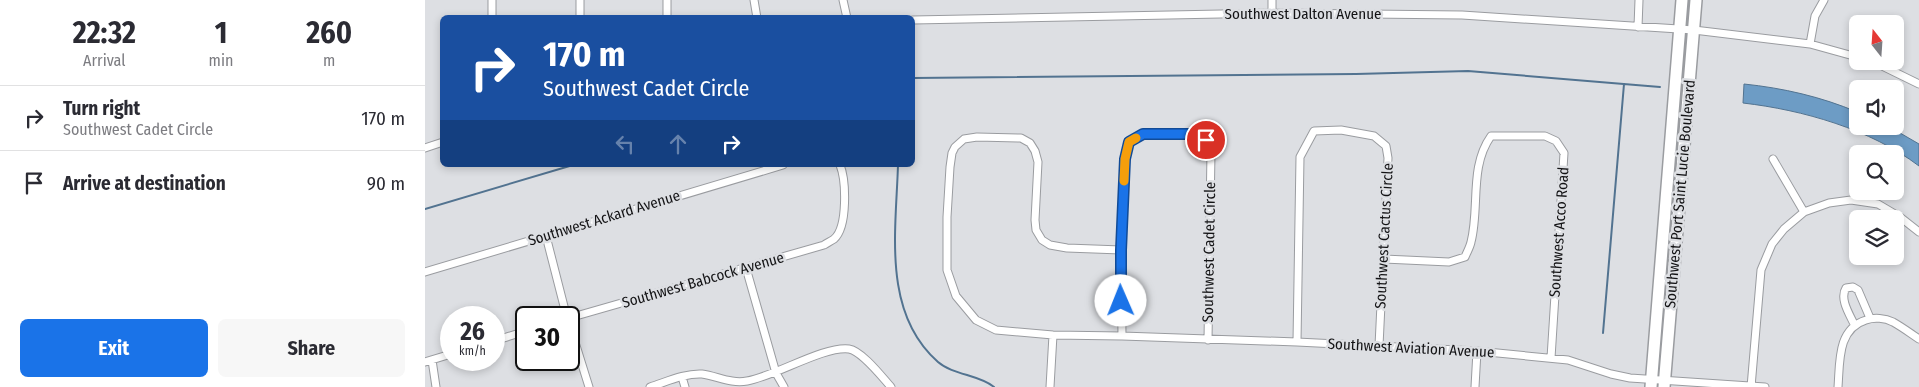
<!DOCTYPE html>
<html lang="en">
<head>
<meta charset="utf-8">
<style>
  body { margin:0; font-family:"Fira Sans Condensed",sans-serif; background:#f7f7f7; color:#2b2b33; height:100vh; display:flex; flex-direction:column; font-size:19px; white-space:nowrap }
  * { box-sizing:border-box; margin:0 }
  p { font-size:16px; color:#7c7c81 }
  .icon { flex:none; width:28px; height:28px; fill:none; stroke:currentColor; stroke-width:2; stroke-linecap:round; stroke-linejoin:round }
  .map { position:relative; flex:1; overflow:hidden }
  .side { display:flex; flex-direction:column; background:#fff; width:425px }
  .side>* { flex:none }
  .hud { position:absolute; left:15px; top:15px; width:475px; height:152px; border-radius:8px; box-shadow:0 2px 8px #0003; background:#1a4fa0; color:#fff; overflow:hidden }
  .needle { width:32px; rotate:343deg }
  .controls { position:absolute; left:1424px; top:15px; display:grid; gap:10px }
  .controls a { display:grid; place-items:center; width:55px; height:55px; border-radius:8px; background:#fff; box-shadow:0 2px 8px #0003; font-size:25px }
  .speed { position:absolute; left:15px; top:306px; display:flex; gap:10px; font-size:25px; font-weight:700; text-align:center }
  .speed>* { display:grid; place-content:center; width:65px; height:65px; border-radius:50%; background:#fff; box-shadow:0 2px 8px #0003; line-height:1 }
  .speed small { font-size:12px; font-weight:400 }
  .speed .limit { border:2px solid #111; border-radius:8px; background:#fff; color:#111 }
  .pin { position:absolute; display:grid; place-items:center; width:42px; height:42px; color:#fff; margin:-21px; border:2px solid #fff; border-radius:50%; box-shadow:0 1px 5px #0007 }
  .me { position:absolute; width:55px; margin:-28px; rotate:359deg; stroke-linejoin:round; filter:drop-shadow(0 0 4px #0008) }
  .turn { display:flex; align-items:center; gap:18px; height:105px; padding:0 20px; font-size:22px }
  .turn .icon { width:65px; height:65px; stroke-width:2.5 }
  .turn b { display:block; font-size:35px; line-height:42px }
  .lanes { display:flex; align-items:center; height:48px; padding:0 20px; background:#0003; justify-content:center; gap:25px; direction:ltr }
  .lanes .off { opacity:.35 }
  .eta { display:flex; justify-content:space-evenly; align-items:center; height:85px; text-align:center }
  .eta b { font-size:30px; font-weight:700; line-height:35px }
  .button { display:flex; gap:10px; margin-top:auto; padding:10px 20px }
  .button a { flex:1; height:58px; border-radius:8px; background:#1a73e8; color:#fff; font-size:20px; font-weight:700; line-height:58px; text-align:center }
  .button a+a { background:#f7f7f7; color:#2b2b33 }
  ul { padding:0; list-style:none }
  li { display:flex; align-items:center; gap:15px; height:65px; padding:0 20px; border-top:1px solid #e1e1e2 }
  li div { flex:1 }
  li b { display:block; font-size:19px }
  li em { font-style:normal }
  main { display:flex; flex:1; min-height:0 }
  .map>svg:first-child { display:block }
  .water { fill:#6d9cc5; stroke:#527390 }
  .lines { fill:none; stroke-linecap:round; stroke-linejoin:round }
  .stream { stroke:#527390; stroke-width:2 }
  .street-casing { stroke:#9a9ca0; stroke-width:9 }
  .primary-casing { stroke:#9a9ca0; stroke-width:14 }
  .street { stroke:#fff; stroke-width:7 }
  .primary { stroke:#fff; stroke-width:11 }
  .route-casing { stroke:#114b97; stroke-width:12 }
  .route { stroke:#1a73e8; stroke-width:9 }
  .slow { stroke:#f59e0b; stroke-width:9 }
  .labels { text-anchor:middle; stroke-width:5; stroke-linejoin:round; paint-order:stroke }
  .street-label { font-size:15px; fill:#131315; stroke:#dddfe3 }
</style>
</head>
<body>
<main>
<section class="side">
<div class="eta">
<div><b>22:32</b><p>Arrival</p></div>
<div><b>1</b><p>min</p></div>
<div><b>260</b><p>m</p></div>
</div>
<ul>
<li><svg class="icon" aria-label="right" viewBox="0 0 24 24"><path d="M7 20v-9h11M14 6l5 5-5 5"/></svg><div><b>Turn right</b><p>Southwest Cadet Circle</p></div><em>170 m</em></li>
<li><svg class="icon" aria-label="arrive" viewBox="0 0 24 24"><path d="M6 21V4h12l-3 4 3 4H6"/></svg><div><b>Arrive at destination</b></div><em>90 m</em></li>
</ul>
<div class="button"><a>Exit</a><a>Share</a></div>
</section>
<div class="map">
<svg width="1494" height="387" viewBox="0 0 1494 387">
  <rect width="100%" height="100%" fill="#dddfe3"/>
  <path class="water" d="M1319,84C1358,88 1397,97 1432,112V126H1463L1494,144V166C1445,129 1378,110 1318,103Z"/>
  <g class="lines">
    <path class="stream" d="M488,78L931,74L1043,71L1235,87
      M473,165C471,231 457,313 513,362C528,375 555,375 569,387
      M0,209L148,165
      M1178,333L1199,84"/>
    <g class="street-casing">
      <path id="street" d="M155,0V18
        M242,0V18
        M329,0L332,18
        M418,0L422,18
        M847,0V13
        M67,18V0
        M488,20L847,13L1037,15L1269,30L1385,44L1432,57
        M1213,27L1214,0
        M1385,44L1390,16L1399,0
        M1447,61L1494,84
        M0,148L18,142
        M1348,159L1379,212
        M121,236L142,318
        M696,250L642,248L625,245L617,240L611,230L610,220L613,162L610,151L605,143L596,138L552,137L539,139L530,147L527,153L525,167L522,217V270L531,296L551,320L571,330L628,335L697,336L872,342L1052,351L1143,360L1186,374L1205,378L1340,387
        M959,259L1024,262L1040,257C1042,252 1045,247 1046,242C1055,207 1044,167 1066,136H1120L1131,141L1139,153L1126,358
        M321,268L351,373L359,387
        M0,272L358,165
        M144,318L399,245C402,243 406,241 409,239C423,227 421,180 415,165
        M144,323L164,387
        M1430,326C1425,315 1414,299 1421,288L1428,287L1433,290L1445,318
        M697,336L696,250L700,159L704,142L718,134H771L781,140L786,152L783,340
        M69,341L101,331
        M872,342L875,157L889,131L916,130L949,136L961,146L963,158L954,346
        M7,360L11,387
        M0,362L26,354
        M257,377L260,387
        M225,387C241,382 260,373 277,374C292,376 306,384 322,381C351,376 398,346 424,349C437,351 457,377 466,387
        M625,387L628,335
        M1050,387L1052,351
        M1326,387L1336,270L1347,244L1359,229L1379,212L1404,203L1426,200L1453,204L1475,217L1494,232
        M1413,387C1415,362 1412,329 1441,320C1449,317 1460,318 1468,322C1477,327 1485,333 1494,339"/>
    </g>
    <g class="primary-casing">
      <path id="primary" d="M1226,387L1257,0
        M1239,387L1271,0"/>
    </g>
    <use href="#street" class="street"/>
    <use href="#primary" class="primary"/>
  </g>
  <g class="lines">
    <g class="route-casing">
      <path id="route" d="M696,301V250L700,159L704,142L718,134H771L781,140"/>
    </g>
    <use href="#route" class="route"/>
    <path class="slow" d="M699,181L700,159L704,142L711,138"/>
  </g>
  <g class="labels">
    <g class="street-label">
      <text x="878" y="19">Southwest Dalton Avenue</text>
      <text transform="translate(1255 194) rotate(-85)" y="5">Southwest Port Saint Lucie Boulevard</text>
      <text transform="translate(179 218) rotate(-17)" y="5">Southwest Ackard Avenue</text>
      <text transform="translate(1134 232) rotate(-86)" y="5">Southwest Acco Road</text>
      <text transform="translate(959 236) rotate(-87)" y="5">Southwest Cactus Circle</text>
      <text transform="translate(784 252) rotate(-89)" y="5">Southwest Cadet Circle</text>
      <text transform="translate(278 280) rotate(-16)" y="5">Southwest Babcock Avenue</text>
      <text transform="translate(986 348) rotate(3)" y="5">Southwest Aviation Avenue</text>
    </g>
  </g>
</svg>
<div class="controls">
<a><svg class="needle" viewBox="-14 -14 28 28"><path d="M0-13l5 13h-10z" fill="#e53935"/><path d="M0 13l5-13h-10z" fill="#7c7c81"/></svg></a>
<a><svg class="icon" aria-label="sound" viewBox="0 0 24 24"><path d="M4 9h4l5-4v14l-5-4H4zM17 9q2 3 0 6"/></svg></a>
<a><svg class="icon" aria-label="search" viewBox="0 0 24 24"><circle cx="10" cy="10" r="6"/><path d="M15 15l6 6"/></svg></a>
<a><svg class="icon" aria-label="layers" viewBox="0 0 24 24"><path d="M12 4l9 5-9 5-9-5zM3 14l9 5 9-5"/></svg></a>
</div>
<div class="speed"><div>26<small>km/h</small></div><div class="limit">30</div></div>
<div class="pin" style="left:781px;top:140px;background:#d93025"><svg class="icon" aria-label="arrive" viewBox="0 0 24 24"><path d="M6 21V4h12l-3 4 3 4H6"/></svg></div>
<svg class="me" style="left:696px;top:301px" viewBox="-20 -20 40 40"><circle r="19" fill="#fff"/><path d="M0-13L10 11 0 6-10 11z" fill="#1a73e8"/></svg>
<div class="hud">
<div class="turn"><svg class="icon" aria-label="right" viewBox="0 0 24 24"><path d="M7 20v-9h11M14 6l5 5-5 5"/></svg><div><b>170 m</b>Southwest Cadet Circle</div></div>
<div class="lanes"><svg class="icon off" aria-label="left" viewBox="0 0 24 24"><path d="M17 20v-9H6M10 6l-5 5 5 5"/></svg><svg class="icon off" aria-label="ahead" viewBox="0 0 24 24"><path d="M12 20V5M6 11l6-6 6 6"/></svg><svg class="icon" aria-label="right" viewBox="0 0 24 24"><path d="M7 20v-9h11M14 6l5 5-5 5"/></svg></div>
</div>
</div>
</main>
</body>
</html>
